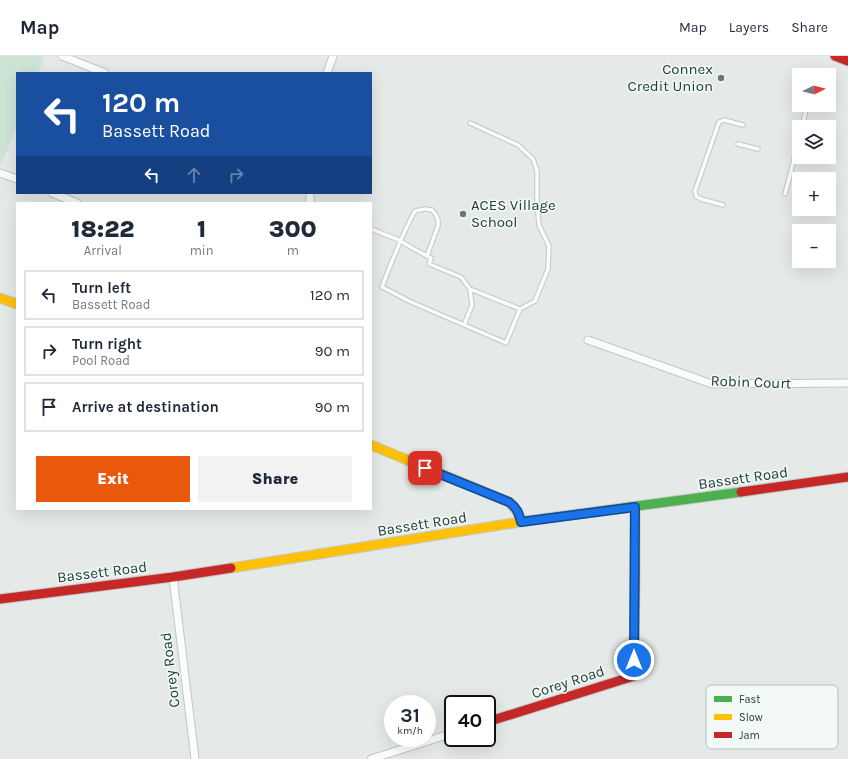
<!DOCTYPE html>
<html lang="en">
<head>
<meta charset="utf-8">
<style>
  body { margin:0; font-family:Karla,sans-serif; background:#f2f2f3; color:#1f2937; height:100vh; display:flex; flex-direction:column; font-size:15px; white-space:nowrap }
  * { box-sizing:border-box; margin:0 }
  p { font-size:13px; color:#747a83 }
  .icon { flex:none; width:22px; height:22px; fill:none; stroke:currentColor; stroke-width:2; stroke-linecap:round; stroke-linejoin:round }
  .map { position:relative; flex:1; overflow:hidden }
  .drawer { position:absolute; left:16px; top:146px; width:356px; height:308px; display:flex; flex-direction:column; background:#fff; border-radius:0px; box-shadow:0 4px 16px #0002 }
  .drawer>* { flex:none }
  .banner { position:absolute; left:16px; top:16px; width:356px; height:122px; border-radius:0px; box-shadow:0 4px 16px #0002; background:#1a4fa0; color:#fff; overflow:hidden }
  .needle { width:26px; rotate:84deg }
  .tools { position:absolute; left:792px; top:12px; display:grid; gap:8px }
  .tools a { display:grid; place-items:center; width:44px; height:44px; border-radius:0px; background:#fff; box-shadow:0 4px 16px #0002; font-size:20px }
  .speed { position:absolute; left:384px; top:639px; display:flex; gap:8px; font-size:20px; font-weight:700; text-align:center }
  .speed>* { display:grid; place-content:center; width:52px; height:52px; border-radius:50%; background:#fff; box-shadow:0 4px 16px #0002; line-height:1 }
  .speed small { font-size:10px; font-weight:400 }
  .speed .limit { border:2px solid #111; border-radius:6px; background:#fff; color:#111 }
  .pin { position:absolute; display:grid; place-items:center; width:34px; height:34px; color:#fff; margin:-17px; border-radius:8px; box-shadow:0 2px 6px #0006 }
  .me { position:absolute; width:44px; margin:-22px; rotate:0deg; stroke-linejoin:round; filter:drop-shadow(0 0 3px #0008) }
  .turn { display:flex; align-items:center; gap:14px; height:84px; padding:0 20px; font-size:18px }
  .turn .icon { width:52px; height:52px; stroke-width:2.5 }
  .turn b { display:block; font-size:28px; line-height:34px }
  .lanes { display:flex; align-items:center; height:38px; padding:0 20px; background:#0003; justify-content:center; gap:20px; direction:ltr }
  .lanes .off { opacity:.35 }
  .eta { display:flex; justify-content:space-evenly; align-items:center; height:68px; text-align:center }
  .eta b { font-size:24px; font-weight:800; line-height:28px }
  .action { display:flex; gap:8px; margin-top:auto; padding:8px 20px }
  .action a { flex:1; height:46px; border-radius:0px; background:#ea580c; color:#fff; font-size:16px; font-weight:800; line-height:46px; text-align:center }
  .action a+a { background:#f2f2f3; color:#1f2937 }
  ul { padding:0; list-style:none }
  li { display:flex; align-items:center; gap:12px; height:50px; margin:0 8px 6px; padding:0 12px; border:2px solid #e0e1e3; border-radius:0px }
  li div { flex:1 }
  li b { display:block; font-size:15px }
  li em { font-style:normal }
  header { display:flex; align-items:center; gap:24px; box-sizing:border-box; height:56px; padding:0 20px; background:#fff; border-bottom:1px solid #e0e1e3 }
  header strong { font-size:19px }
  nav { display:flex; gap:22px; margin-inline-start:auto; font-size:14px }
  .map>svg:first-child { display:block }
  .green { fill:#cde4d6 }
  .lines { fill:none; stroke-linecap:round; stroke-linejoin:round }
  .lane-casing { stroke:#c2c7c5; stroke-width:5.5 }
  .street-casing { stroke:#c2c7c5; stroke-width:9 }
  .fast-casing { stroke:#c0c8c5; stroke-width:11 }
  .slow-casing { stroke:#c0c8c5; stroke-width:11 }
  .jam-casing { stroke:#c0c8c5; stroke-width:11 }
  .lane { stroke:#fbfcfc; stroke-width:3.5 }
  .street { stroke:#fbfcfc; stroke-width:7 }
  .fast { stroke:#4caf50; stroke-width:9 }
  .slow { stroke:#ffc107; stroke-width:9 }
  .jam { stroke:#c62828; stroke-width:9 }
  .route-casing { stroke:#114b97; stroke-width:10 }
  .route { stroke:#1a73e8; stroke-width:7 }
  .poi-dot { fill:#667b76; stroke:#f3f9f6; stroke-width:1.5 }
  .labels { text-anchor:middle; stroke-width:3; stroke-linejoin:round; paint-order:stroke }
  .poi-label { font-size:15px; fill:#213f39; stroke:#f3f9f6; text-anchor:end }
  .street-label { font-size:15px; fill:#213f39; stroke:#f3f9f6 }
  .key { fill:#f3f9f6; stroke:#b4c1bd; stroke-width:1 }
  .key-label { font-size:11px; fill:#213f39 }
</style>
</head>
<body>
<header>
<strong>Map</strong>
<nav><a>Map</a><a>Layers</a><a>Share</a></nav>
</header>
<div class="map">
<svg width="848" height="703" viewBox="0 0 848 703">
  <rect width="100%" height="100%" fill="#e5eae8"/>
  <path class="green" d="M0,0H39L44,2L38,17H17V69L2,107L0,106Z"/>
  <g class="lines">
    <g class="lane-casing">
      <path id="lane" d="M470,67L518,89L533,103L537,115V147L539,169L549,190L548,213L535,245L520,253
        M802,71L806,54
        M738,88L758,93
        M785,138L799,84
        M723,149L701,143L696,140L695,135L719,66L724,64L743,69
        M371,173L399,184L412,192L431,202L429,208L461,221L470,233L520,253L506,287L411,246L382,231C392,205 401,180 415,155L425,153L432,154L436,159L438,164V170L427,200
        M464,269L472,249L470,233"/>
    </g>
    <g class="street-casing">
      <path id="street" d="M62,0L105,17
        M327,17L333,0
        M0,117L17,123
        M52,137L77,147
        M310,137V147
        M588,284L712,328L848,327
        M173,521L195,703
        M371,703L453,677"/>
    </g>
    <g class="fast-casing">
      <path id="fast" d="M526,465L741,436
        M635,511V451"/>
    </g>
    <g class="slow-casing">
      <path id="slow" d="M0,242L17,248
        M371,389L509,446L517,455L521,466
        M231,512L526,465"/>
    </g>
    <g class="jam-casing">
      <path id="jam" d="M835,0L848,5
        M741,436L848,421
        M0,543L173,521L231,512
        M487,666L634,620L635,511"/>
    </g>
    <use href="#lane" class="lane"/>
    <use href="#street" class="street"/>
    <use href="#fast" class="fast"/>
    <use href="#slow" class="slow"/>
    <use href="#jam" class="jam"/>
  </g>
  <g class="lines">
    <g class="route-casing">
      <path id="route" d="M425,412L509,446C517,452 519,457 521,466L635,451L634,604"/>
    </g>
    <use href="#route" class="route"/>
  </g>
  <g class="poi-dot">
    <circle cx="721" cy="22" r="4"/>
    <circle cx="463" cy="158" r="4"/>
  </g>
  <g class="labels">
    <g class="poi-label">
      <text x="713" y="18">Connex<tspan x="713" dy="17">Credit Union</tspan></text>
      <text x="471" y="154" text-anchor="start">ACES Village<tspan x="471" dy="17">School</tspan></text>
    </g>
    <g class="street-label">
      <text transform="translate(751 326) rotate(2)" y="5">Robin Court</text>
      <text transform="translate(743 422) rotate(-8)" y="5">Bassett Road</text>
      <text transform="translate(422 468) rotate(-9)" y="5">Bassett Road</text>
      <text transform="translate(102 516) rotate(-7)" y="5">Bassett Road</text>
      <text transform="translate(170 614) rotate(-97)" y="5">Corey Road</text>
      <text transform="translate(568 626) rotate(-18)" y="5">Corey Road</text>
    </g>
  </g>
  <rect x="706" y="629" width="132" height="64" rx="6" class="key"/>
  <rect x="714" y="640" width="18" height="6" fill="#4caf50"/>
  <rect x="714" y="658" width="18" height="6" fill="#ffc107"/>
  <rect x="714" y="676" width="18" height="6" fill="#c62828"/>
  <g class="key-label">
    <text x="739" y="647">Fast</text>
    <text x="739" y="665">Slow</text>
    <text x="739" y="683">Jam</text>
  </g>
</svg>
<div class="tools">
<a><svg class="needle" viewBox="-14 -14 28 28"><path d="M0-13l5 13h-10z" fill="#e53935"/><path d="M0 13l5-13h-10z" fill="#747a83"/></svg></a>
<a><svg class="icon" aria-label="layers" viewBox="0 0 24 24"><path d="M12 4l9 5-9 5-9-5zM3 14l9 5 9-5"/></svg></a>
<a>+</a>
<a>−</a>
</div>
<div class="speed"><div>31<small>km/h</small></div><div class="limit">40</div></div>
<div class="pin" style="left:425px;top:412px;background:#d93025"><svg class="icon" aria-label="arrive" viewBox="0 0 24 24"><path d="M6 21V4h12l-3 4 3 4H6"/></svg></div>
<svg class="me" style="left:634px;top:604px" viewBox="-20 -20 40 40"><circle r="17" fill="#1a73e8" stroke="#fff" stroke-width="3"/><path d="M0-11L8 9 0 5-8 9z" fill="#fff"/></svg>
<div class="banner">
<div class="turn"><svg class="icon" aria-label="left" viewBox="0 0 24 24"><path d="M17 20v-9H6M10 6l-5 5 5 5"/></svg><div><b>120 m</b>Bassett Road</div></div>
<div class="lanes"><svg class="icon" aria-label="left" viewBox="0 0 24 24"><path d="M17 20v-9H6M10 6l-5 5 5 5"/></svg><svg class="icon off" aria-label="ahead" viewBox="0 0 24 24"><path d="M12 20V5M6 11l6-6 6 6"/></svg><svg class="icon off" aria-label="right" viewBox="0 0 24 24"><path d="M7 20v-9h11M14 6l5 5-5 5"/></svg></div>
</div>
<section class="drawer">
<div class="eta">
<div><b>18:22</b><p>Arrival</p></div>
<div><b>1</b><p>min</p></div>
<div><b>300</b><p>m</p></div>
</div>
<ul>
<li><svg class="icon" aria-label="left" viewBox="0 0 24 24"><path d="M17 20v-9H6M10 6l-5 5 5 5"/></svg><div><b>Turn left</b><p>Bassett Road</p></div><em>120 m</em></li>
<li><svg class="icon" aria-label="right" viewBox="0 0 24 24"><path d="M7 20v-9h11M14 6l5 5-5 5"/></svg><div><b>Turn right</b><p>Pool Road</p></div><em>90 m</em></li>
<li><svg class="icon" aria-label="arrive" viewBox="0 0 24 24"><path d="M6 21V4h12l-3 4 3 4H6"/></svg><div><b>Arrive at destination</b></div><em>90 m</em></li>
</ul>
<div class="action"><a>Exit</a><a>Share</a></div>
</section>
</div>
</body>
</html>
